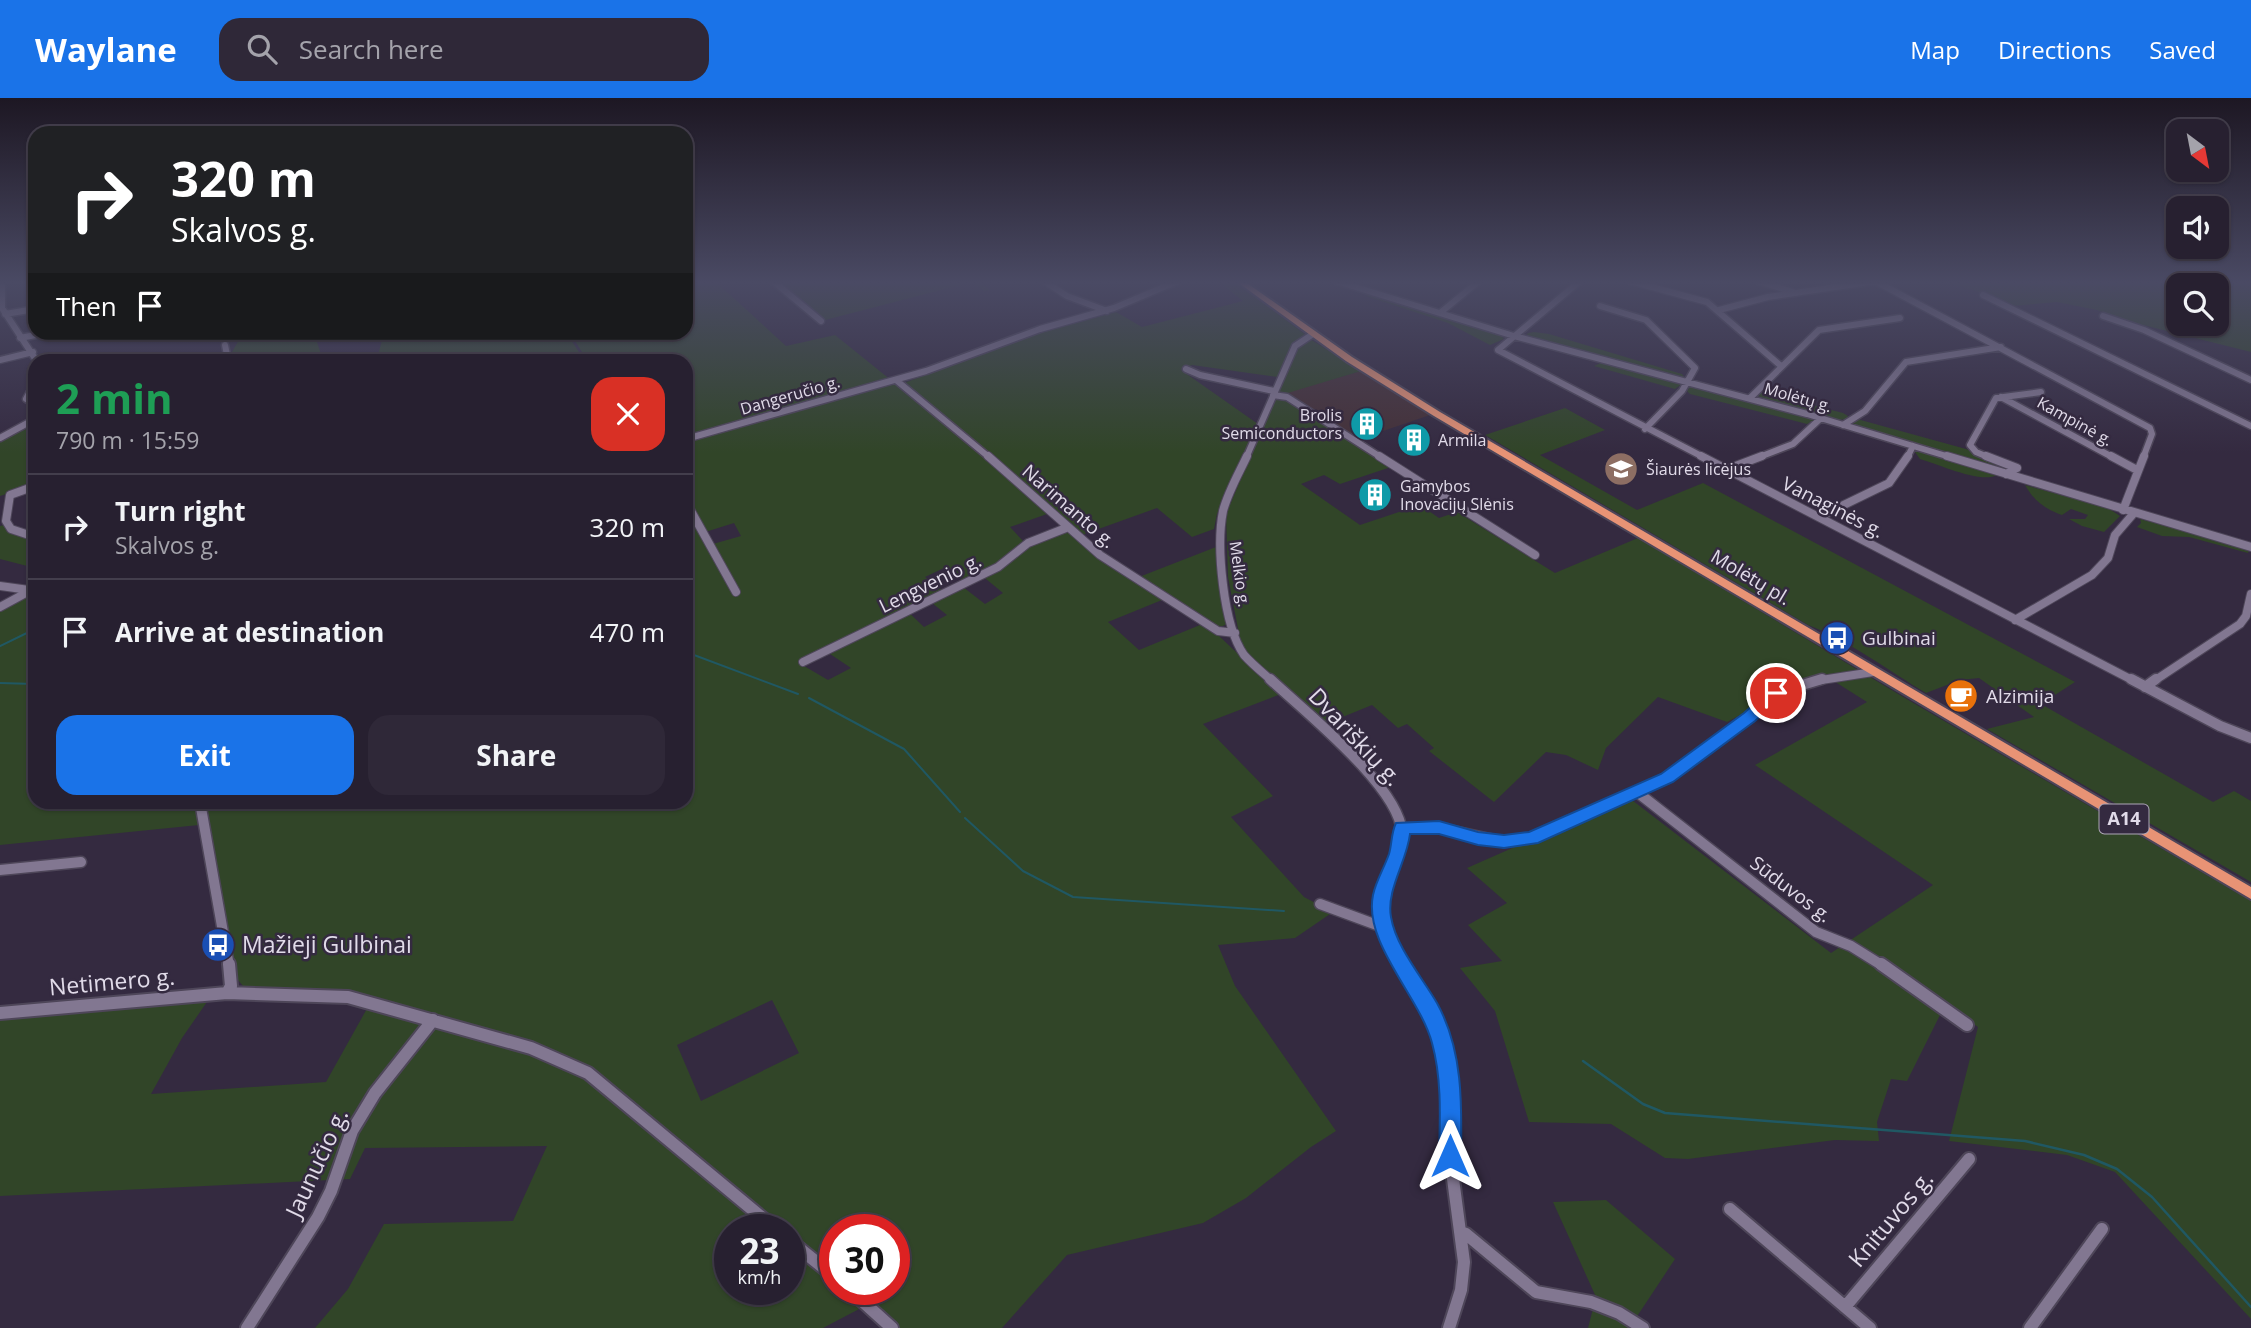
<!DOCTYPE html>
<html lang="en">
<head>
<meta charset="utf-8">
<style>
  body { margin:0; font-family:"Open Sans",sans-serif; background:#2f2838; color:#f1f3f6; height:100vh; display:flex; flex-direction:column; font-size:26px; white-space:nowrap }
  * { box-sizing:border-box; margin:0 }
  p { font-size:23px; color:#a4a3ab }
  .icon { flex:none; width:38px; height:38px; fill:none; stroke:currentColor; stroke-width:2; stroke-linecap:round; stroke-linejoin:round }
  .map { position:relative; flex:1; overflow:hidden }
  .sheet { position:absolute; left:28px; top:256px; width:665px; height:455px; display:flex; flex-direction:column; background:#272030; border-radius:21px; box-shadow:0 2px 5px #0004,0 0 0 2px #433e4c }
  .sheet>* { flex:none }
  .banner { position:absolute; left:28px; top:28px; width:665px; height:214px; border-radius:21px; box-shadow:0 2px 5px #0004,0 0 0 2px #433e4c; background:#202124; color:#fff; overflow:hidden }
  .needle { width:46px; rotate:148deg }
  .buttons { position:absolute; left:2166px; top:21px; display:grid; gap:14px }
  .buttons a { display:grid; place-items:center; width:63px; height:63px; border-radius:14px; background:#272030; box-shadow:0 2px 5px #0004,0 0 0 2px #433e4c; font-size:35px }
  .speed { position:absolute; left:714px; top:1116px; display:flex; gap:14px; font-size:35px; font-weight:700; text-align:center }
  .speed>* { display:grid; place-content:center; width:91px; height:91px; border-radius:50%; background:#272030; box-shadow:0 2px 5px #0004,0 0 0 2px #433e4c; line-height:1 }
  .speed small { font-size:18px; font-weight:400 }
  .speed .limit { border:10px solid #d22; background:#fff; color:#111 }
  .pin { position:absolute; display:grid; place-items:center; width:60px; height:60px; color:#fff; margin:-30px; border:4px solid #fff; border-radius:50%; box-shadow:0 2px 7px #0007 }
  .me { position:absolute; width:77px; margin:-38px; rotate:0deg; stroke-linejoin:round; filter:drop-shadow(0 0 5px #0008) }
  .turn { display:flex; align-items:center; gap:24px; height:147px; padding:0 28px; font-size:32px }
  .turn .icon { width:91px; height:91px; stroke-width:2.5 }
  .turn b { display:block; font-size:49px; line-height:60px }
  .then { display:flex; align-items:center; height:66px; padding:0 28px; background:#0003; gap:14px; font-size:26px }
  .round { display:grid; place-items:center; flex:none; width:74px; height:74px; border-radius:21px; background:#2f2838 }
  .summary { display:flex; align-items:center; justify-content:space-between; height:119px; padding:0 28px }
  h1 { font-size:42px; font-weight:700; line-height:52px; color:#1e9e55 }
  .action { display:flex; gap:14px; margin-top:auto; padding:14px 28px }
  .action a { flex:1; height:80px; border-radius:21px; background:#1a73e8; color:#fff; font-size:28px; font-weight:700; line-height:80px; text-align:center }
  .action a+a { background:#2f2838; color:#f1f3f6 }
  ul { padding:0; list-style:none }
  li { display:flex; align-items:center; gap:21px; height:105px; padding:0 28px; border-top:2px solid #433e4c }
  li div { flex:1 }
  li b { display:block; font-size:26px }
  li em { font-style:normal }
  header { display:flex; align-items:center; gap:42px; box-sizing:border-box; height:98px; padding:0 35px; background:#1a73e8; color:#fff }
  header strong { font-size:33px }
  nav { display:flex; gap:38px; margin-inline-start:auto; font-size:24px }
  .search { width:490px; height:63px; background:#2f2838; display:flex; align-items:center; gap:18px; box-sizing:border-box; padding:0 24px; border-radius:21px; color:#a4a3ab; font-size:26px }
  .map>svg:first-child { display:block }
  .industrial { fill:#443037 }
  .green { fill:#314528; fill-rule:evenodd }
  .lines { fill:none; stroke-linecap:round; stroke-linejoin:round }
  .stream-far1 { stroke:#205863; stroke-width:2 }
  .stream { stroke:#205863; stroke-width:2.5 }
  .minor-far3-casing { stroke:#4e4659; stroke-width:9 }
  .minor-far2-casing { stroke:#4e4659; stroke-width:10 }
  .minor-far1-casing { stroke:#4e4659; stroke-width:13 }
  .minor-casing { stroke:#4e4659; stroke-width:16 }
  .highway-casing { stroke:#4e4659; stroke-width:4 }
  .minor-far3 { stroke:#827791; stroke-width:6 }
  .minor-far2 { stroke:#827791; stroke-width:8 }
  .minor-far1 { stroke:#827791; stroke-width:10 }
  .minor { stroke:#827791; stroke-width:12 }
  .highway { fill:#e89375; fill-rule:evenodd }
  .route { fill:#1a73e8; stroke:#114b97; stroke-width:2 }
  .labels { text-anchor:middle; stroke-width:5; stroke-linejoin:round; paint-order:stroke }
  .far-street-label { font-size:16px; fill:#e1dbe9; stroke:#342a40 }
  .far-poi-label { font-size:16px; fill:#e1dbe9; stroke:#342a40; text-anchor:start }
  .shield { fill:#342a40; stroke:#ada6b6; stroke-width:2 }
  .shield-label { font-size:18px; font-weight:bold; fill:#e1dbe9 }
  .street-label { font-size:19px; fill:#e1dbe9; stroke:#342a40 }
  .poi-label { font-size:19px; fill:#e1dbe9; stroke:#342a40; text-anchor:start }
  .near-street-label { font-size:23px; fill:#e1dbe9; stroke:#342a40 }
  .near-poi-label { font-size:23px; fill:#e1dbe9; stroke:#342a40; text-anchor:start }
</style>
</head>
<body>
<header>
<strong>Waylane</strong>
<div class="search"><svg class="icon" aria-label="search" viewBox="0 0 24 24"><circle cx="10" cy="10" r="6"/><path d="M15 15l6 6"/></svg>Search here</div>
<nav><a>Map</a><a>Directions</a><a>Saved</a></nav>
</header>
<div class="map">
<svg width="2251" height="1230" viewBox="0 0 2251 1230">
  <rect width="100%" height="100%" fill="#342a40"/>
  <path class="industrial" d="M1361,273L1430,317L1351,344L1280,296Z"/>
  <path class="green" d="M686,183H715L786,248L835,237L953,332L1047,416L1010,429L1023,443L1063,430L1097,459L1162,502L1108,524L1139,552L1200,527L1219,538L1281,596L1203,626L1273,698L1231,719L1304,799L1333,814L1295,840L1218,847L1235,888L1336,1033L1311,1049L1246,1100L1203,1125L1067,1157L1002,1230H900L860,1192H894V1132H835V1172L789,1135V1132H786L572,961L547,949L356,896C319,891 281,896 244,889L237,881L203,704H686V262H587L570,235L686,234ZM734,425L741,438L706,448L699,436ZM946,469L962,483L980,476L1003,495L985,506L963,489L932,505L947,517L924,529L904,510L942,492L925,479ZM824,552L851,570L828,582L799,565ZM772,902L799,955L701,1003L677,947Z
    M778,183H994V184L983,186L990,192L984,193L972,184L825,222Z
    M1218,183H1233L1306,237L1294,245L1278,279L1192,267L1181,272L1258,326L1217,416L1214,431L1192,439L1157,410L1079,438L992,357L904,285L1042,234L1116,214L1142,229L1243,203Z
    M1942,183H2251V254L2131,224L2097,212L2057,204L2013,208L1989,197ZM2179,187H2217V226H2179Z
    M1368,196L1501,237L1504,241L1490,247L1448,225L1366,198Z
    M566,234L584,262L441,260L354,262L378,257L384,235L317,244L323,262H234L232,254L243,235Z
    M1534,234L1549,236L1682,276L1685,280L1526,238L1528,235Z
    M1310,241L1361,273L1281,297L1391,369L1340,386L1324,377L1301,386L1360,427L1420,407L1439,420L1457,414L1555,475L1638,440L1910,603L2251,803V1221L2115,1074L2067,1057L1949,1043L1978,929L1945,907L1907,983L1891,981L1877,1024L1879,1043L1835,1042L1688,1061L1665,1060L1611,1026L1529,1024L1495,913L1460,870L1502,863L1468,827L1507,805L1467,770L1628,699L1831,855L1933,787L1755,667L1867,604L1821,575L1727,624L1658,599L1606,650L1598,672L1566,657L1546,654L1494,704L1429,653L1434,650L1407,626L1398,630L1372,607L1323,627L1249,557L1241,546L1228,479L1226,416L1275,301L1280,296L1278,294L1297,249Z
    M1603,264L1681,284L1682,286L1675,291L1594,268Z
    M1690,288H1694L1815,322L1807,326L1690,296L1687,293Z
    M1766,295L1843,315L1848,318L1847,321L1838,322L1757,298L1760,295Z
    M1565,310L1605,332L1540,357L1637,412L1703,385L2075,584L2041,606L2213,704L2234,693L2251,703V784L1987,631L2034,619L1979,580L1960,582L1926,595C1889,573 1848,542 1808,527L1485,337Z
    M1857,321L1966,351L2011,368L2006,372L1852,326L1851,324Z
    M35,328V387L0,398V341Z
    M1918,353L1997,377C1981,386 1938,366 1920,361L1915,354Z
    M2025,387L2108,410L2120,418L2104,434L2082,428L2069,421H2085L2088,417L2071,411L2062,417C2045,411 2034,403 2025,387Z
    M2140,421L2244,449L2249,452L2248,455L2189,439L2162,438L2137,429L2141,425Z
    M4,427L14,435L35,442V470L0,461V428Z
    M1216,449L1230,524L1223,528H1216L1139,479Z
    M35,491V704H194L199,727L0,747V510Z
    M209,901L182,940L151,996L326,984L369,907L529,954L584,979L766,1132H730V1192H789V1152L835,1187V1192H841L863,1209L823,1230H315L348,1191L384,1126L513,1123L547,1048L365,1050L350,1081L0,1098V918Z
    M1606,1102L1675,1161L1632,1226L1635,1230H1588L1596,1199L1553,1104Z"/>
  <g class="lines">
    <path class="stream-far1" d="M0,548L35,531
      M686,554L798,596
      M0,585L35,586
      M809,600L904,651L960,714
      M965,720L1023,773L1073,799L1284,813"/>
    <path class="stream" d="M1583,963L1643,1006L1665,1015L2025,1043L2084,1057L2117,1071L2152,1099L2251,1209"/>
    <g class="minor-far3-casing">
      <path id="minor-far3" d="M2,183V210L36,262
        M773,183L821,223
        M1044,183L1067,198L1107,213
        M1336,183L1514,238L1807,316L1953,360
        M1580,183L1498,252L1705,360
        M1630,183L1707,204L1781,268
        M1758,183L1793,194
        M1875,183L2150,330L2152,336L2143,360
        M1983,197L2251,328
        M1600,208L1646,222L1695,270L1682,293L1645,331
        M1719,212L1768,199L1876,183
        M1440,215L1479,183
        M5,216L35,211
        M2103,218L2144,232L2251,282
        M20,240L51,234
        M225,247L228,262
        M0,262L33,254
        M1186,271L1200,277L1274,293
        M896,282L990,360
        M35,284L26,301L35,306
        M1273,297L1287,299L1382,360
        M2001,299L2114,360
        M1750,300L1819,232L1900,220
        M1843,327L1865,313L1906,264L2001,249
        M0,340L35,321
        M686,341L926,273L1040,231L1114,210L1178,183
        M1246,360L1295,248L1313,236
        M1757,360L1793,346L1821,320
        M1907,360L1913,348
        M1990,360L1976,354L1970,347L1996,300L2041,294"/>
    </g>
    <g class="minor-far2-casing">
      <path id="minor-far2" d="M988,358L1100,457L1218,533L1235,535
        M1247,358C1239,375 1228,394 1223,413C1216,448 1223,527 1244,557C1252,566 1263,575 1272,583
        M1379,358L1535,457
        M1701,358L2134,583
        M1947,358L2251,449
        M1986,358L2017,370L2006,376
        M2111,358L2137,372
        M1725,372L1762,358
        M35,388L10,397L6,423L11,431L35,439
        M686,404L736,494
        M2123,412L2144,358
        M1819,419L1889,385L1908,358
        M0,488L29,492
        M0,509L35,490
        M2015,522L2092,477L2108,460L2115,437L2134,415
        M803,564L998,469L1028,445L1066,430
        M1815,583L1873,574
        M2154,583L2240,526L2246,518L2251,496"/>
    </g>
    <g class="minor-far1-casing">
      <path id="minor-far1" d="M1270,581C1303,612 1400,689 1402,735C1403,748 1397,760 1393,771C1377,812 1381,831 1402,868
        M2131,581L2220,628L2251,640
        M2145,589L2156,581
        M1637,694L1816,834L1851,848L1883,868
        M200,704L229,868
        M1402,730H1439L1504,744L1532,740L1667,680L1750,619L1776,595L1822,581
        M0,772L81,764
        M1320,806L1385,830"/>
    </g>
    <g class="minor-casing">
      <path id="minor" d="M1401,866L1432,919L1447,965L1450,1058L1464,1164L1461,1192L1449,1230
        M1881,866L1967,927
        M227,895L231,888L229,866
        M0,915L227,895L348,899L531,950L588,975L777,1132
        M1730,1111L1870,1230
        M1460,1134L1466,1136L1536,1194L1591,1204L1619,1215L1643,1230
        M789,1142L835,1179
        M850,1192L892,1230
        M1845,1209L1969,1061
        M247,1230L318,1119L331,1093L352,1033L375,995L433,922
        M2030,1230L2102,1131"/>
    </g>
    <g class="highway-casing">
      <path id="highway" d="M1236,183H1244L1352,259L1440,314L2251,789V801L1434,318L1346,263Z"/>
    </g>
    <use href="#minor-far3" class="minor-far3"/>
    <use href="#minor-far2" class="minor-far2"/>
    <use href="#minor-far1" class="minor-far1"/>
    <use href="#minor" class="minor"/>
    <use href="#highway" class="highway"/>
  </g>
  <linearGradient id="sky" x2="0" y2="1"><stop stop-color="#1d1723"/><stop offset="0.52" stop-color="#4a4a64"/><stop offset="1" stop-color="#4a4a64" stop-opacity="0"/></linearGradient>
  <rect width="2251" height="355" fill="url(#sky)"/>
  <path class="route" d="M1776,590L1782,591L1784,595L1782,599L1755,623L1673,684L1538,745L1504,750L1478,747L1439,736H1410C1407,763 1386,792 1391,819C1396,849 1422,879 1437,905C1463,952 1462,1006 1461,1058L1458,1065L1450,1068L1442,1065L1439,1058C1440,1020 1442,981 1432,945C1420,899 1363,845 1373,797C1376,783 1384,770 1389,756C1392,746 1391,735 1396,725L1439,723L1478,734L1504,737L1529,734L1661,676L1744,615L1771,591Z"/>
  <defs>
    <g id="building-disc" transform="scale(1.75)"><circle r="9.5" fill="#0f9aa8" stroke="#342a40"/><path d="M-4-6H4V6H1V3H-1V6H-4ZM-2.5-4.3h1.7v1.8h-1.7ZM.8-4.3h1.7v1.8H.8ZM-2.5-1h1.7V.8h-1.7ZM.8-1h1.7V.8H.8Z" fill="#fff"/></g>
    <g id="school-disc" transform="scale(1.75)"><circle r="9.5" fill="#8d6e63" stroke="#342a40"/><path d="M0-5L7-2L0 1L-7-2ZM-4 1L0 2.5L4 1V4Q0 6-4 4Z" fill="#fff"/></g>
    <g id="bus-disc" transform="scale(1.75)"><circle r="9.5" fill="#1a4fb4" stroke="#342a40"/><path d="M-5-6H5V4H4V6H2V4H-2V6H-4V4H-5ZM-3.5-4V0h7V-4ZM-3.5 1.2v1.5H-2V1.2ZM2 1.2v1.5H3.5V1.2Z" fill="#fff"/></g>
    <g id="cafe-disc" transform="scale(1.75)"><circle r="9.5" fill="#e8710a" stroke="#342a40"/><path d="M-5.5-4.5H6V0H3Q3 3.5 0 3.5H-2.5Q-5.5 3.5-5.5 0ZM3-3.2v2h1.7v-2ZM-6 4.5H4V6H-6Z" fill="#fff"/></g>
  </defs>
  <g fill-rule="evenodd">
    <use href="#building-disc" x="1367" y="326"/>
    <use href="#building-disc" x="1414" y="342"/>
    <use href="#school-disc" x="1621" y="371"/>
    <use href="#building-disc" x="1375" y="397"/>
    <use href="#bus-disc" x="1837" y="540"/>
    <use href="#cafe-disc" x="1961" y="598"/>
    <use href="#bus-disc" x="218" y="847"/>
  </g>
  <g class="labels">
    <g class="far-street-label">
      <text transform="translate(790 297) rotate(-16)" y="6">Dangeručio g.</text>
      <text transform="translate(1798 299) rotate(16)" y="6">Molėtų g.</text>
      <text transform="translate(2075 323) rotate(29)" y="6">Kampinė g.</text>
      <text transform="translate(1240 476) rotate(82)" y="6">Melkio g.</text>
    </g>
    <g class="far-poi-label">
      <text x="1342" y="323" text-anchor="end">Brolis<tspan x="1342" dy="18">Semiconductors</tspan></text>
      <text x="1438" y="348">Armila</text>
      <text x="1646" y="377">Šiaurės licėjus</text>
      <text x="1400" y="394">Gamybos<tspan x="1400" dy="18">Inovacijų Slėnis</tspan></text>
    </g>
    <rect class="shield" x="2099.5" y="706.5" width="49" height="29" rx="5"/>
    <g class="shield-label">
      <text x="2124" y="727">A14</text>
    </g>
    <g class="street-label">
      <text transform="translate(1069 408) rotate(41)" y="7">Narimanto g.</text>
      <text transform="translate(1833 409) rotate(27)" y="7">Vanaginės g.</text>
      <text transform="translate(1751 479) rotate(31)" y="7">Molėtų pl.</text>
      <text transform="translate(930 485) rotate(-26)" y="7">Lengvenio g.</text>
      <text transform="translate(1791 791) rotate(37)" y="7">Sūduvos g.</text>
    </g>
    <g class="poi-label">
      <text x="1862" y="547">Gulbinai</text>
      <text x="1986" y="605">Alzimija</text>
    </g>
    <g class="near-street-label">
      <text transform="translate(1355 639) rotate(47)" y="8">Dvariškių g.</text>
      <text transform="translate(112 884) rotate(-5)" y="8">Netimero g.</text>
      <text transform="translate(317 1065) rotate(-65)" y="8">Jaunučio g.</text>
      <text transform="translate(1891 1121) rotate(-50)" y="8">Knituvos g.</text>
    </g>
    <g class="near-poi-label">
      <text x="242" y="855">Mažieji Gulbinai</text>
    </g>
  </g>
</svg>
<div class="buttons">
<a><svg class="needle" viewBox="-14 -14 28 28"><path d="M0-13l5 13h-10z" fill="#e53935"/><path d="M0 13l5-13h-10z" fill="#a4a3ab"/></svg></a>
<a><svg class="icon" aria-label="sound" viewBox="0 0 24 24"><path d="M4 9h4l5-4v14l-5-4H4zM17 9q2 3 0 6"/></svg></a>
<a><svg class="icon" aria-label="search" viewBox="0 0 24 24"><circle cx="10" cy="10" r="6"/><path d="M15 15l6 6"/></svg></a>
</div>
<div class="speed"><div>23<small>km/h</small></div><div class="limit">30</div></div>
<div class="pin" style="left:1776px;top:595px;background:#d93025"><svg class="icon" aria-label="arrive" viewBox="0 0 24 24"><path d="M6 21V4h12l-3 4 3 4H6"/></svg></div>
<svg class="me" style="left:1450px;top:1058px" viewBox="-20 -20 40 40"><path d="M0-17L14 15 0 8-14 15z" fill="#1a73e8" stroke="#fff" stroke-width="4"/></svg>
<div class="banner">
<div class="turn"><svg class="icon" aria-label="right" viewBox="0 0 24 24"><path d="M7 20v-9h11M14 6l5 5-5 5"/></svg><div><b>320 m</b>Skalvos g.</div></div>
<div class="then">Then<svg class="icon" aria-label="arrive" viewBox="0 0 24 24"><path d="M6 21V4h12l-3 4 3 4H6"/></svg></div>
</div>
<section class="sheet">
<div class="summary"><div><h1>2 min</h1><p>790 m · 15:59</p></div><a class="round" style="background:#d93025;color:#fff"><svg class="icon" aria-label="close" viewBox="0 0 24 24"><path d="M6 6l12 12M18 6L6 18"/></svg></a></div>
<ul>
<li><svg class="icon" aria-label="right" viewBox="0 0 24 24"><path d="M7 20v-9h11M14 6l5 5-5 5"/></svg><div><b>Turn right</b><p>Skalvos g.</p></div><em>320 m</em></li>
<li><svg class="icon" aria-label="arrive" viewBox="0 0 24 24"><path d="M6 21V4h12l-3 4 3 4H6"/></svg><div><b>Arrive at destination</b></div><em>470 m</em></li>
</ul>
<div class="action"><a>Exit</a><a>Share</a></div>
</section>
</div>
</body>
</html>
